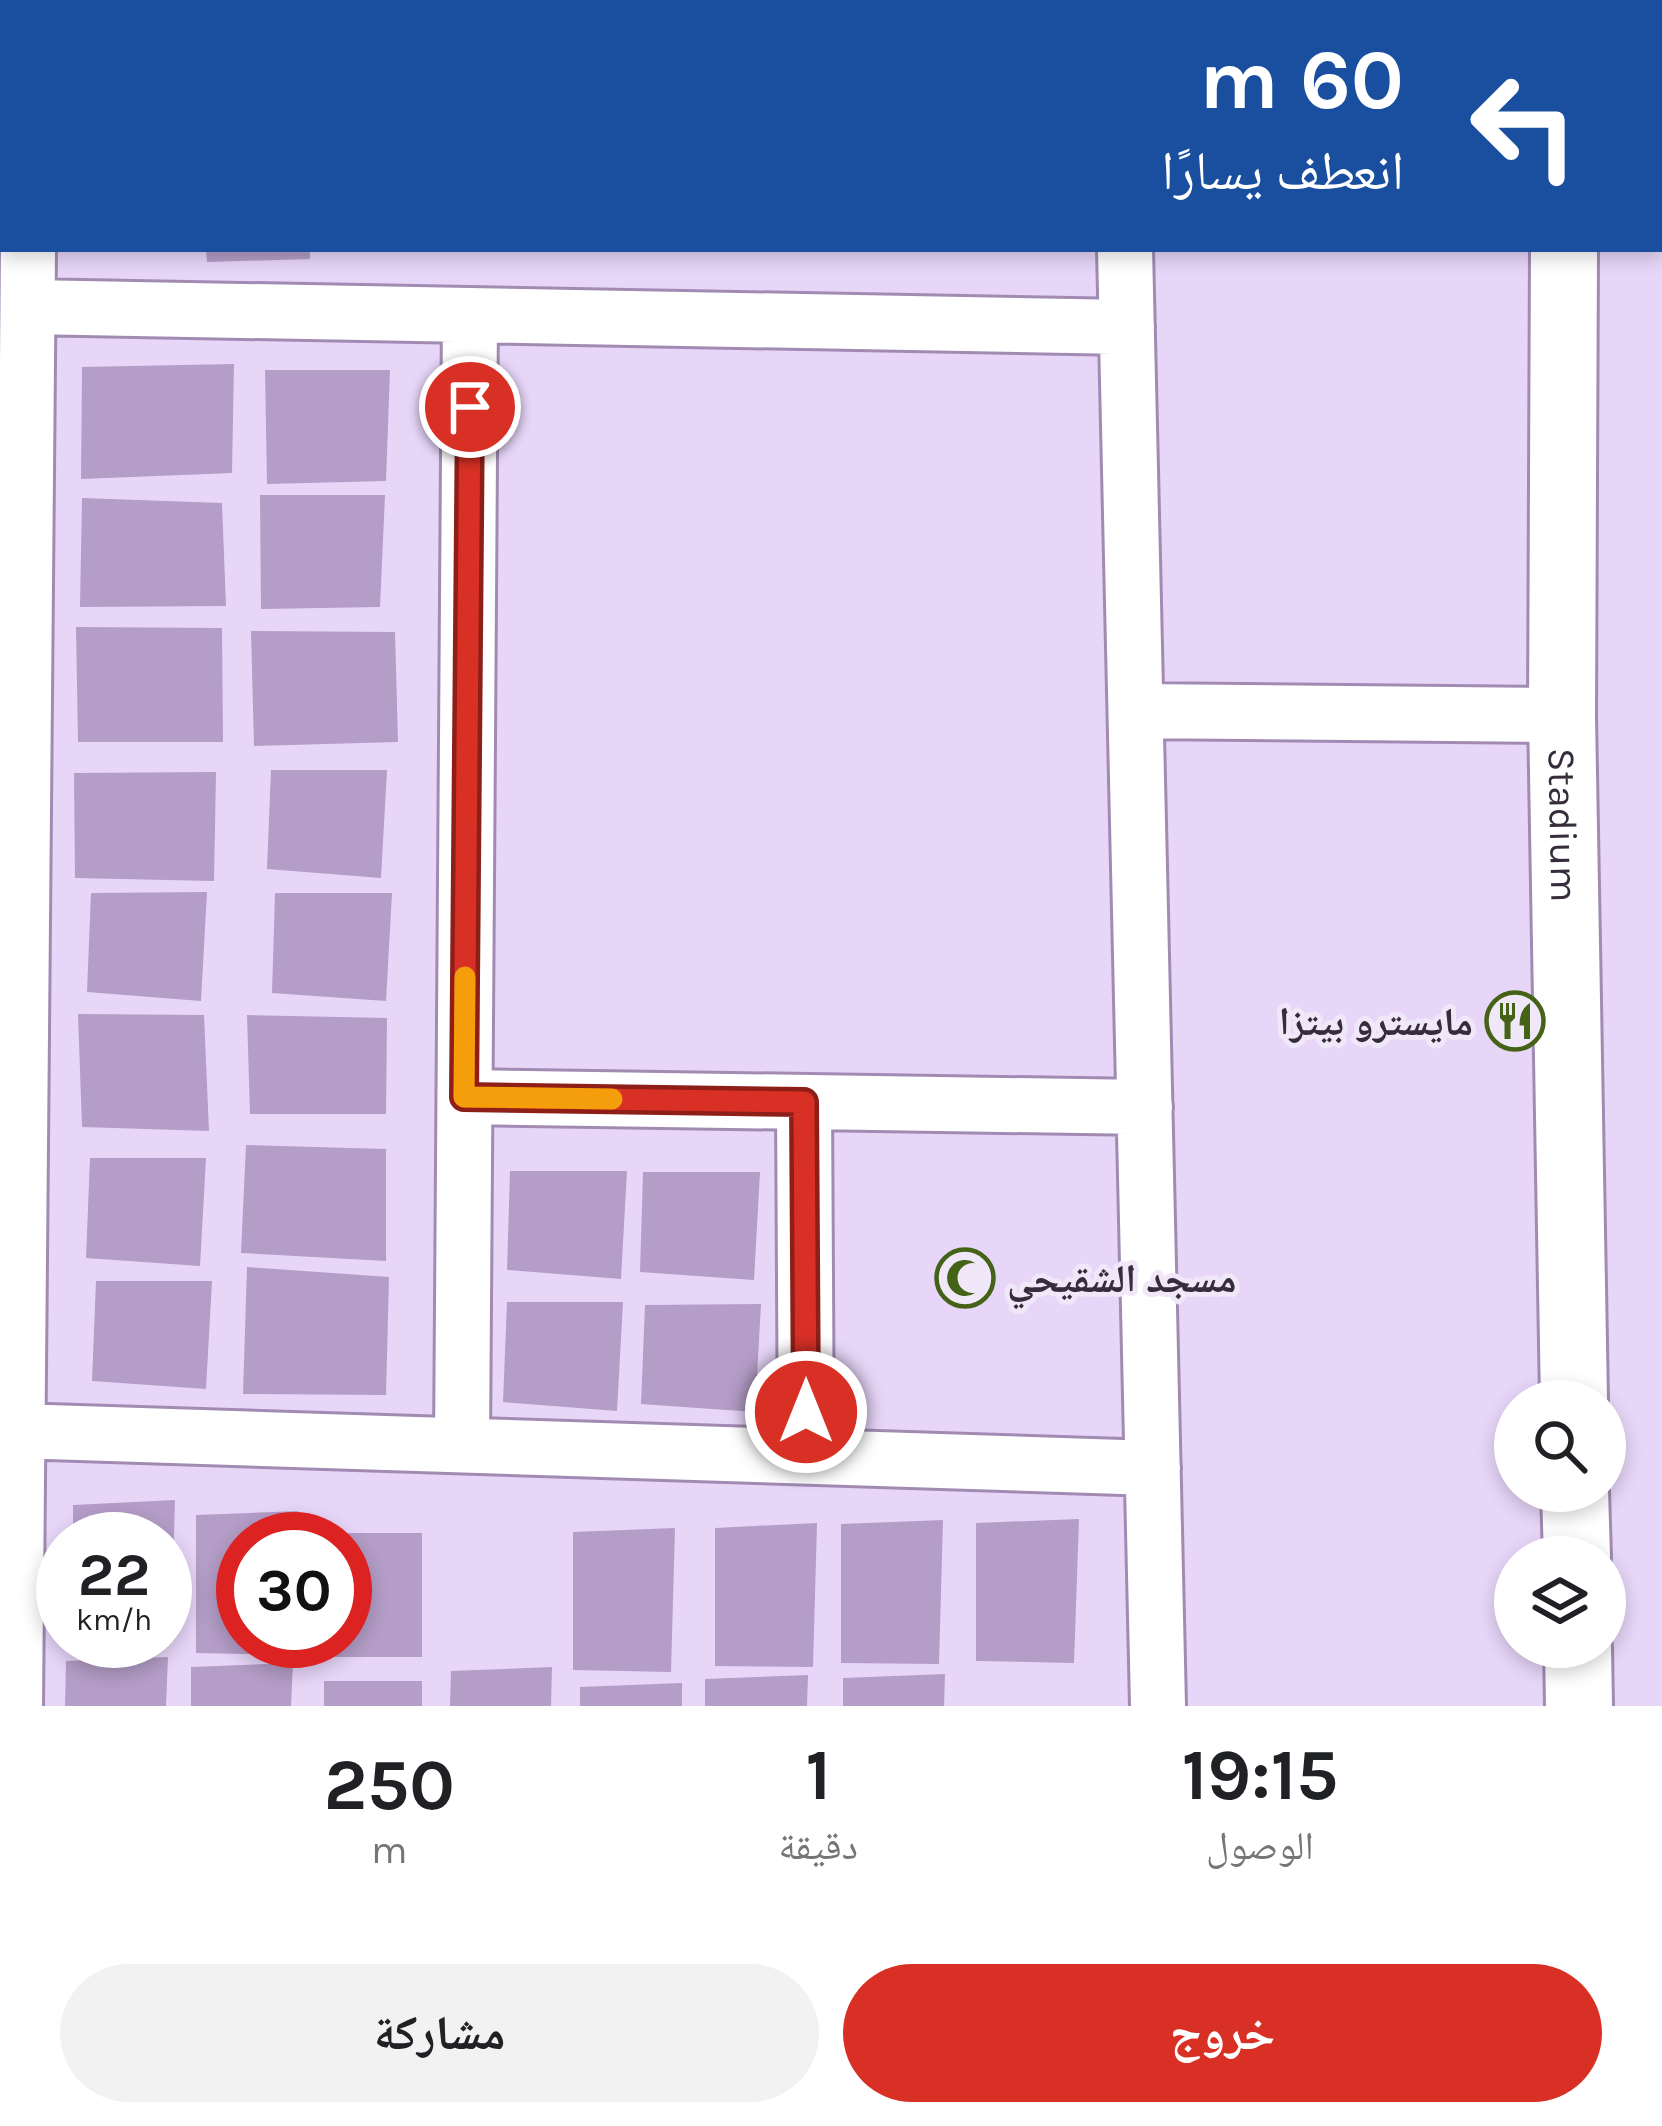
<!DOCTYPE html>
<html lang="ar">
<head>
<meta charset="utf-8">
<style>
  body { margin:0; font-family:Karla,"Noto Naskh Arabic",sans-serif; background:#f2f2f2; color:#202124; direction:rtl; height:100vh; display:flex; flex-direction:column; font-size:45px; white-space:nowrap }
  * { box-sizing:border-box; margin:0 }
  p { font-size:39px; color:#757577 }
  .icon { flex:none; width:66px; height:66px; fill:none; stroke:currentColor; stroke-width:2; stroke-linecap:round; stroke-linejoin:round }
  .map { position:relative; height:1706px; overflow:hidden; direction:ltr }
  .side { display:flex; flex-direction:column; background:#fff; flex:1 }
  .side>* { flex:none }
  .banner { position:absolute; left:0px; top:0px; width:1662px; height:252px; box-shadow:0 6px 18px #0003; direction:rtl; background:#1a4fa0; color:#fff; overflow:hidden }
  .tools { position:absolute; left:1494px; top:1380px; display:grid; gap:24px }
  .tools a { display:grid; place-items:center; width:132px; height:132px; border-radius:50%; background:#fff; box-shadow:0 6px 18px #0003; font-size:60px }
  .speed { position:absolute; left:36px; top:1512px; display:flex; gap:24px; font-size:60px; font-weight:700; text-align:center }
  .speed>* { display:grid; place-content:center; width:156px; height:156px; border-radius:50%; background:#fff; box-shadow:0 6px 18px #0003; line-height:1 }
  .speed small { font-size:30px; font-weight:400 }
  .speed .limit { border:18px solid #d22; background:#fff; color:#111 }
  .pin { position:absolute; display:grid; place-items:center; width:102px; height:102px; color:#fff; margin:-51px; border:6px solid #fff; border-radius:50%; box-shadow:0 3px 12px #0007 }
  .me { position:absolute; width:132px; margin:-66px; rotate:0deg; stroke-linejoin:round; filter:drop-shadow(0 0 9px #0008) }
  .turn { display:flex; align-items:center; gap:42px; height:252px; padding:0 60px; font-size:54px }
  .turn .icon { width:156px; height:156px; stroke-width:2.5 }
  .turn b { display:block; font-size:84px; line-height:102px }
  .eta { display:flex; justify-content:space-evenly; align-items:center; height:204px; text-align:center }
  .eta b { font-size:72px; font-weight:700; line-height:84px }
  .primary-button { display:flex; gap:24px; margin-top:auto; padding:24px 60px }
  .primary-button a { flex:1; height:138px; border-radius:72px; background:#d93025; color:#fff; font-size:48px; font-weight:700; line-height:138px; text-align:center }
  .primary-button a+a { background:#f2f2f2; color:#202124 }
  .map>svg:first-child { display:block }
  .building { fill:#b49dc7 }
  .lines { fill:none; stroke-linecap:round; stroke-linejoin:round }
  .minor-casing { stroke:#a18bb3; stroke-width:60 }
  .major-casing { stroke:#a18bb3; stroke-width:72 }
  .minor { stroke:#fff; stroke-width:54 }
  .major { stroke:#fff; stroke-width:66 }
  .route-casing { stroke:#8d1f18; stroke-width:30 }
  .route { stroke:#d93025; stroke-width:21 }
  .slow { stroke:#f59e0b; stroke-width:21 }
  .labels { text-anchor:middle; stroke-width:10; stroke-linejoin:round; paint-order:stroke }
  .street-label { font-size:39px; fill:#352c3c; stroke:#f0e7f9 }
  .poi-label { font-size:39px; font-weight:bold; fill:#352c3c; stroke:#f0e7f9; text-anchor:end }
</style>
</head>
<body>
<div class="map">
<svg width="1662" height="1706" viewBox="0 0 1662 1706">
  <rect width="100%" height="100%" fill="#e8d6f9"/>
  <path class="building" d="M206,249H310V259L207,262Z
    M234,364L232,473L81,479L82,367Z
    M265,370H390L386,481L267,484Z
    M260,495H385L380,607L261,609Z
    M82,498L222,503L226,606L80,607Z
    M76,627L222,628L223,742H78Z
    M251,631L395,632L398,742L254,746Z
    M271,770H387L381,878L267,869Z
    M216,772L214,881L75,878L74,773Z
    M207,892L201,1001L87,992L91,893Z
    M275,893H392L386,1001L272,993Z
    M78,1014L204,1015L209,1131L82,1127Z
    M247,1015L387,1018L386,1114H250Z
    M246,1145L386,1149V1261L241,1253Z
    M90,1158H206L200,1266L86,1258Z
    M510,1171H627L621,1279L507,1270Z
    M643,1172H760L754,1280L640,1272Z
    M247,1267L389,1277L386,1395L243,1394Z
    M96,1281H212L206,1389L92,1381Z
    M507,1302H623L617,1411L503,1402Z
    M761,1304L755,1412L641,1404L645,1305Z
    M175,1500L171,1644H165V1539H73V1505Z
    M298,1511V1539H243V1641H295L294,1655L196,1653V1515Z
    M1079,1519L1074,1663L976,1661V1523Z
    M943,1520L939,1664L841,1663V1524Z
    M817,1523L813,1667L715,1666V1528Z
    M675,1528L671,1672L573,1670V1532Z
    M324,1533H422V1657H324V1641H345V1539H324Z
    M168,1657L166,1706H65L66,1661Z
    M293,1663L291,1706H191V1667Z
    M552,1667L551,1706H450L451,1671Z
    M945,1674L944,1706H843V1678Z
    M808,1675L807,1706H705V1679Z
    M324,1681H422V1706H324Z
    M682,1683V1706H580V1687Z"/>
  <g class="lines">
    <g class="minor-casing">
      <path id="minor" d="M1120,0V3
        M30,3V0
        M1433,3L1434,0
        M1125,249L1158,1706
        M28,307L1127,327
        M1136,711L1562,715
        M465,1097L1145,1107
        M804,1102L806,1456
        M17,1431L1153,1468
        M462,1445L470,315
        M15,1706L28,249"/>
    </g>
    <g class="major-casing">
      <g id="major">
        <path d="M1565,3V0"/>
        <path id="s1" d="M1564,249L1562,715L1574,1401"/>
        <path d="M1575,1491L1577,1557"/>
        <path d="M1578,1647L1579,1706"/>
      </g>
    </g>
    <use href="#minor" class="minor"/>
    <use href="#major" class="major"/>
  </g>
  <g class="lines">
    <g class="route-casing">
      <path id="route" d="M470,407L464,1097L804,1102L806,1412"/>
    </g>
    <use href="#route" class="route"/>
    <path class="slow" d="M465,977L464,1097L612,1099"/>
  </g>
  <defs>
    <g id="restaurant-ring" transform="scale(3)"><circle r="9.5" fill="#f0e7f9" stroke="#446316" stroke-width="1.5"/><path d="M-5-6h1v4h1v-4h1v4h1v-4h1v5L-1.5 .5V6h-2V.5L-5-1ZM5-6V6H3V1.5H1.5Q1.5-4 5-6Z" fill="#446316"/></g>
    <g id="mosque-ring" transform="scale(3)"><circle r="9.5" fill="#f0e7f9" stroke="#446316" stroke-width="1.5"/><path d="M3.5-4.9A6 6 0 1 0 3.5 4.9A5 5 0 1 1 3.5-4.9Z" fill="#446316"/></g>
  </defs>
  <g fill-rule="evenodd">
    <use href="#restaurant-ring" x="1515" y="1021"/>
    <use href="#mosque-ring" x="965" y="1278"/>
  </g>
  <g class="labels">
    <g class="street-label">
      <text dy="14" stroke="none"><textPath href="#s1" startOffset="576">Stadium</textPath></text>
    </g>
    <g class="poi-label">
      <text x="1473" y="1035">مايسترو بيتزا</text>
      <text x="1007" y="1292" text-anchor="start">مسجد الشقيحي</text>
    </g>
  </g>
</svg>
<div class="tools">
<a><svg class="icon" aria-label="search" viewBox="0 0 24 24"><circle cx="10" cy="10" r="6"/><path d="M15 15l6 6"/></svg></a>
<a><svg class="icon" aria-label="layers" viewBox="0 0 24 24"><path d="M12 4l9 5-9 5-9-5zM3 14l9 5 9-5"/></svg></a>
</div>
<div class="speed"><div>22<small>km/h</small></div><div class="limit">30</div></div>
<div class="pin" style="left:470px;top:407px;background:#d93025"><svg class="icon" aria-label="arrive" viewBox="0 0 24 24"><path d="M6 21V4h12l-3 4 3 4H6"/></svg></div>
<svg class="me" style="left:806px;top:1412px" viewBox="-20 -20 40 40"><circle r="17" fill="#d93025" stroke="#fff" stroke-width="3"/><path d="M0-11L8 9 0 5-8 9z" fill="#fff"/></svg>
<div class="banner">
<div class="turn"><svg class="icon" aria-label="left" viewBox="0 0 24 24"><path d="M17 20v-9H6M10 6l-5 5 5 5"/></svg><div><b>60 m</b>انعطف يسارًا</div></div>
</div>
</div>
<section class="side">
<div class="eta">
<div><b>19:15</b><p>الوصول</p></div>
<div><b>1</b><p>دقيقة</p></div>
<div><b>250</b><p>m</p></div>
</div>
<div class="primary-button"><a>خروج</a><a>مشاركة</a></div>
</section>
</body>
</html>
